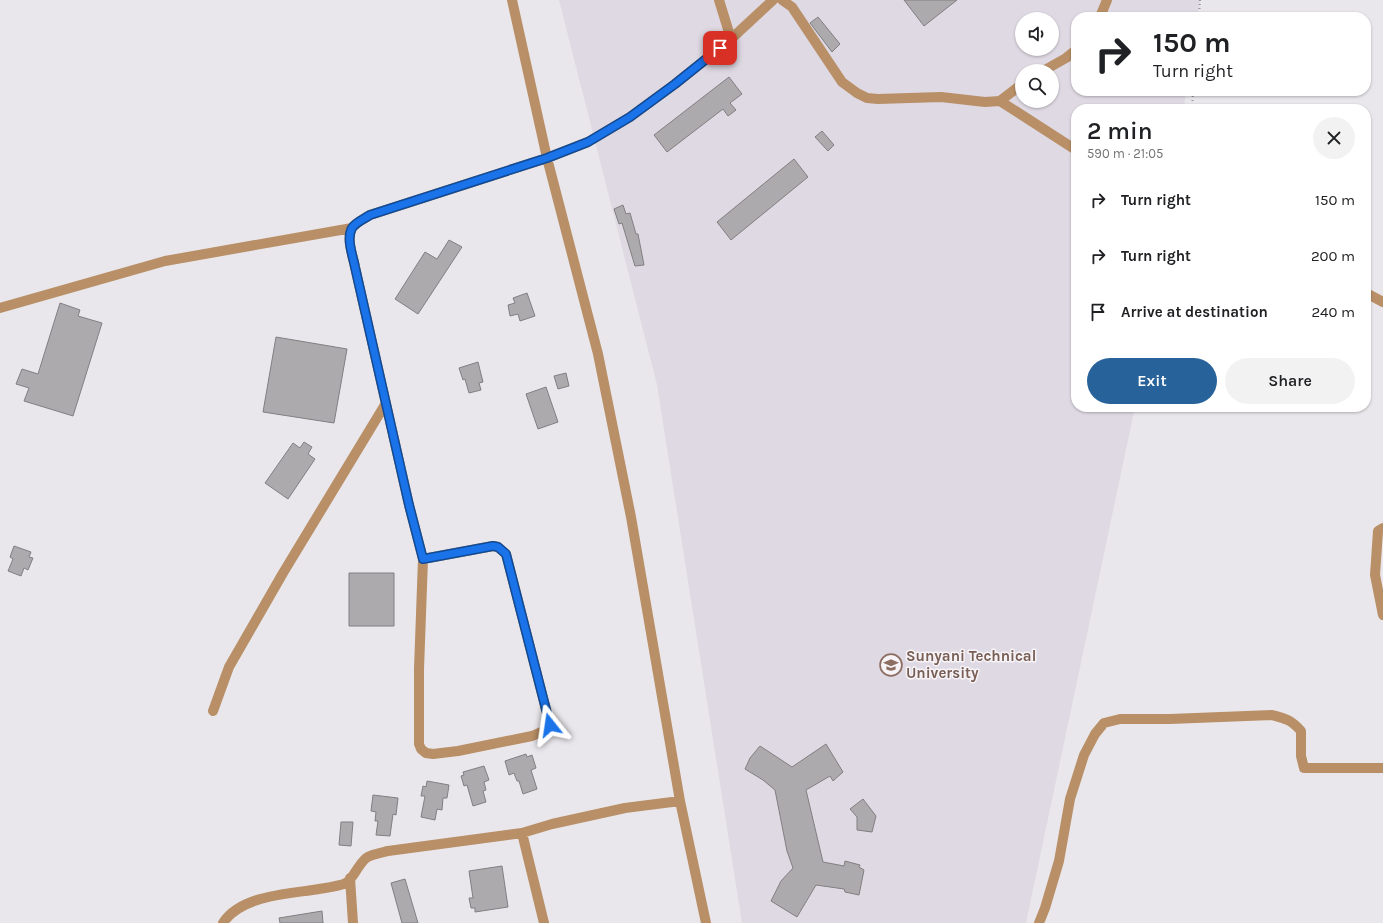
<!DOCTYPE html>
<html lang="en">
<head>
<meta charset="utf-8">
<style>
  body { margin:0; font-family:Karla,sans-serif; background:#f2f2f2; color:#202124; height:100vh; display:flex; flex-direction:column; font-size:15px; white-space:nowrap }
  * { box-sizing:border-box; margin:0 }
  p { font-size:13px; color:#757577 }
  .icon { flex:none; width:22px; height:22px; fill:none; stroke:currentColor; stroke-width:2; stroke-linecap:round; stroke-linejoin:round }
  .map { position:relative; flex:1; overflow:hidden }
  .side { position:absolute; left:1071px; top:104px; width:300px; height:308px; display:flex; flex-direction:column; background:#fff; border-radius:16px; box-shadow:0 1px 3px #0004 }
  .side>* { flex:none }
  .top-card { position:absolute; left:1071px; top:12px; width:300px; height:84px; border-radius:16px; box-shadow:0 1px 3px #0004; background:#fff; color:#202124; overflow:hidden }
  .buttons { position:absolute; left:1015px; top:12px; display:grid; gap:8px }
  .buttons a { display:grid; place-items:center; width:44px; height:44px; border-radius:50%; background:#fff; box-shadow:0 1px 3px #0004; font-size:20px }
  .pin { position:absolute; display:grid; place-items:center; width:34px; height:34px; color:#fff; margin:-17px; border-radius:8px; box-shadow:0 2px 6px #0006 }
  .me { position:absolute; width:44px; margin:-22px; rotate:345deg; stroke-linejoin:round; filter:drop-shadow(0 0 3px #0008) }
  .turn { display:flex; align-items:center; gap:14px; height:84px; padding:0 16px; font-size:18px }
  .turn .icon { width:52px; height:52px; stroke-width:2.5 }
  .turn b { display:block; font-size:28px; line-height:34px }
  .round { display:grid; place-items:center; flex:none; width:42px; height:42px; border-radius:21px; background:#f2f2f2 }
  .summary { display:flex; align-items:center; justify-content:space-between; height:68px; padding:0 16px }
  h1 { font-size:24px; font-weight:600; line-height:30px }
  .action { display:flex; gap:8px; margin-top:auto; padding:8px 16px }
  .action a { flex:1; height:46px; border-radius:24px; background:#28629a; color:#fff; font-size:16px; font-weight:600; line-height:46px; text-align:center }
  .action a+a { background:#f2f2f2; color:#202124 }
  ul { padding:0; list-style:none }
  li { display:flex; align-items:center; gap:12px; height:56px; padding:0 16px }
  li div { flex:1 }
  li b { display:block; font-size:15px }
  li em { font-style:normal }
  .map>svg:first-child { display:block }
  .built { fill:#dfd9e3; fill-rule:evenodd }
  .building { fill:#acaaad; stroke:#817f82 }
  .lines { fill:none; stroke-linecap:round; stroke-linejoin:round }
  .path { stroke:#939194; stroke-width:2; stroke-dasharray:1 3; stroke-linecap:butt }
  .street { stroke:#b88f66; stroke-width:10 }
  .route-casing { stroke:#114b97; stroke-width:10 }
  .route { stroke:#1a73e8; stroke-width:7 }
  .labels { text-anchor:middle; stroke-width:3; stroke-linejoin:round; paint-order:stroke }
  .education-label { font-size:15px; font-weight:bold; fill:#785e54; stroke:#f7f4f8; text-anchor:start }
</style>
</head>
<body>
<div class="map">
<svg width="1383" height="923" viewBox="0 0 1383 923">
  <rect width="100%" height="100%" fill="#e9e7eb"/>
  <path class="built" d="M559,0H1200L1198,17H1076V91H1186L1184,109H1076V407H1135L1026,923H742L657,385ZM1022,19H1052V49H1022ZM1022,71H1052V101H1022Z"/>
  <path class="building" d="M904,0H957L924,26Z
    M818,17L840,44L832,52L810,23Z
    M729,77L742,94L730,103L736,110L728,116L723,109L667,152L654,135Z
    M822,131L834,145L828,151L815,137Z
    M794,159L808,177L731,240L717,222Z
    M623,205L626,214L630,213L636,234H638L644,265L635,266L622,223L619,224L614,209Z
    M449,240L462,247L418,314L395,299L425,252L437,259Z
    M527,293L535,316L520,321L518,314L510,316L508,305L515,303L513,298Z
    M60,303L80,310L78,316L102,323L73,416L24,401L29,388L16,384L22,369L38,374Z
    M276,337L347,349L334,423L263,412Z
    M478,362L483,382L479,383L481,390L469,393L465,379L463,380L459,368Z
    M566,373L569,386L558,389L554,376Z
    M546,387L558,422L538,429L526,394Z
    M304,442L312,447L308,454L315,459L288,499L265,483L293,443L300,448Z
    M14,546L31,552L29,557L33,558L28,570L24,568L21,576L8,571L13,559L10,557Z
    M349,573H394V626H349Z
    M826,744L843,772L833,781L830,776L806,790L823,862L844,866L845,861L860,865L859,867L864,870L859,895L845,892L844,889L816,885L797,917L771,901L781,881L793,868L787,851L775,790L763,780L745,769L750,758L760,746L792,767Z
    M526,754L527,757L532,755L536,768L531,770L537,789L523,794L519,781H517L514,773L509,775L505,761Z
    M484,766L489,780L484,782L486,790L483,791L486,802L473,806L467,785L464,786L461,776L464,775L463,772Z
    M427,781L449,785L447,798H443L442,810L437,809L435,820L421,817L425,796H421L423,786L426,787Z
    M373,795L398,798L396,815L393,814L390,836L376,835L378,821H375L376,812L371,811Z
    M863,799L876,816L872,832L857,830V817L850,809Z
    M341,822H353L351,846L339,845Z
    M502,866L508,907L475,912V908H471L469,898H473L469,871Z
    M405,879L418,923H402L391,883Z
    M322,911L323,923H280L279,918Z"/>
  <g class="lines">
    <path class="path" d="M1199,17L1200,0
      M1192,109L1193,91"/>
    <path class="street" d="M512,0L547,158L598,354L631,517L680,801L706,923
      M719,0L731,39
      M782,0L792,7L842,82L857,93L867,98L878,99L941,97L985,102L1000,101L1076,150
      M1100,17L1107,0
      M1043,71L1066,58L1076,50
      M1000,101L1022,84
      M1366,293L1383,302
      M0,308L165,261L352,228
      M1383,528L1378,531L1375,575L1383,615
      M423,559L493,546L498,547L506,554L550,725L546,730L532,736L458,751L433,754L426,753L421,749L419,744V669L423,559L409,505L355,267C353,256 346,239 352,228C356,222 364,219 370,215L547,158L588,142L630,117L675,84L731,39L773,0
      M213,711L229,667L283,573L386,403
      M522,833L544,923
      M350,878L353,923
      M223,923C241,895 289,894 319,889C325,888 340,886 346,883C349,881 352,877 354,874C366,855 366,856 388,851L522,833L552,824L625,808L680,801
      M1039,923L1045,908L1059,861L1070,799L1084,755L1095,734L1104,723L1120,719H1170L1272,715C1287,719 1291,720 1301,731V756L1304,768H1383"/>
  </g>
  <g class="lines">
    <g class="route-casing">
      <path id="route" d="M550,725L506,554L498,547L493,546L423,559L409,505L355,267C353,256 346,239 352,228C356,222 364,219 370,215L547,158L588,142L630,117L675,84L720,48"/>
    </g>
    <use href="#route" class="route"/>
  </g>
  <defs>
    <g id="university-ring" transform="scale(1.15)"><circle r="9.5" fill="#f7f4f8" stroke="#8d6e63" stroke-width="1.5"/><path d="M0-5L7-2L0 1L-7-2ZM-4 1L0 2.5L4 1V4Q0 6-4 4Z" fill="#8d6e63"/></g>
  </defs>
  <g fill-rule="evenodd">
    <use href="#university-ring" x="891" y="665"/>
  </g>
  <g class="labels">
    <g class="education-label">
      <text x="906" y="661">Sunyani Technical<tspan x="906" dy="17">University</tspan></text>
    </g>
  </g>
</svg>
<div class="buttons">
<a><svg class="icon" aria-label="sound" viewBox="0 0 24 24"><path d="M4 9h4l5-4v14l-5-4H4zM17 9q2 3 0 6"/></svg></a>
<a><svg class="icon" aria-label="search" viewBox="0 0 24 24"><circle cx="10" cy="10" r="6"/><path d="M15 15l6 6"/></svg></a>
</div>
<div class="pin" style="left:720px;top:48px;background:#d93025"><svg class="icon" aria-label="arrive" viewBox="0 0 24 24"><path d="M6 21V4h12l-3 4 3 4H6"/></svg></div>
<svg class="me" style="left:550px;top:725px" viewBox="-20 -20 40 40"><path d="M0-17L14 15 0 8-14 15z" fill="#1a73e8" stroke="#fff" stroke-width="4"/></svg>
<div class="top-card">
<div class="turn"><svg class="icon" aria-label="right" viewBox="0 0 24 24"><path d="M7 20v-9h11M14 6l5 5-5 5"/></svg><div><b>150 m</b>Turn right</div></div>
</div>
<section class="side">
<div class="summary"><div><h1>2 min</h1><p>590 m · 21:05</p></div><a class="round"><svg class="icon" aria-label="close" viewBox="0 0 24 24"><path d="M6 6l12 12M18 6L6 18"/></svg></a></div>
<ul>
<li><svg class="icon" aria-label="right" viewBox="0 0 24 24"><path d="M7 20v-9h11M14 6l5 5-5 5"/></svg><div><b>Turn right</b></div><em>150 m</em></li>
<li><svg class="icon" aria-label="right" viewBox="0 0 24 24"><path d="M7 20v-9h11M14 6l5 5-5 5"/></svg><div><b>Turn right</b></div><em>200 m</em></li>
<li><svg class="icon" aria-label="arrive" viewBox="0 0 24 24"><path d="M6 21V4h12l-3 4 3 4H6"/></svg><div><b>Arrive at destination</b></div><em>240 m</em></li>
</ul>
<div class="action"><a>Exit</a><a>Share</a></div>
</section>
</div>
</body>
</html>
